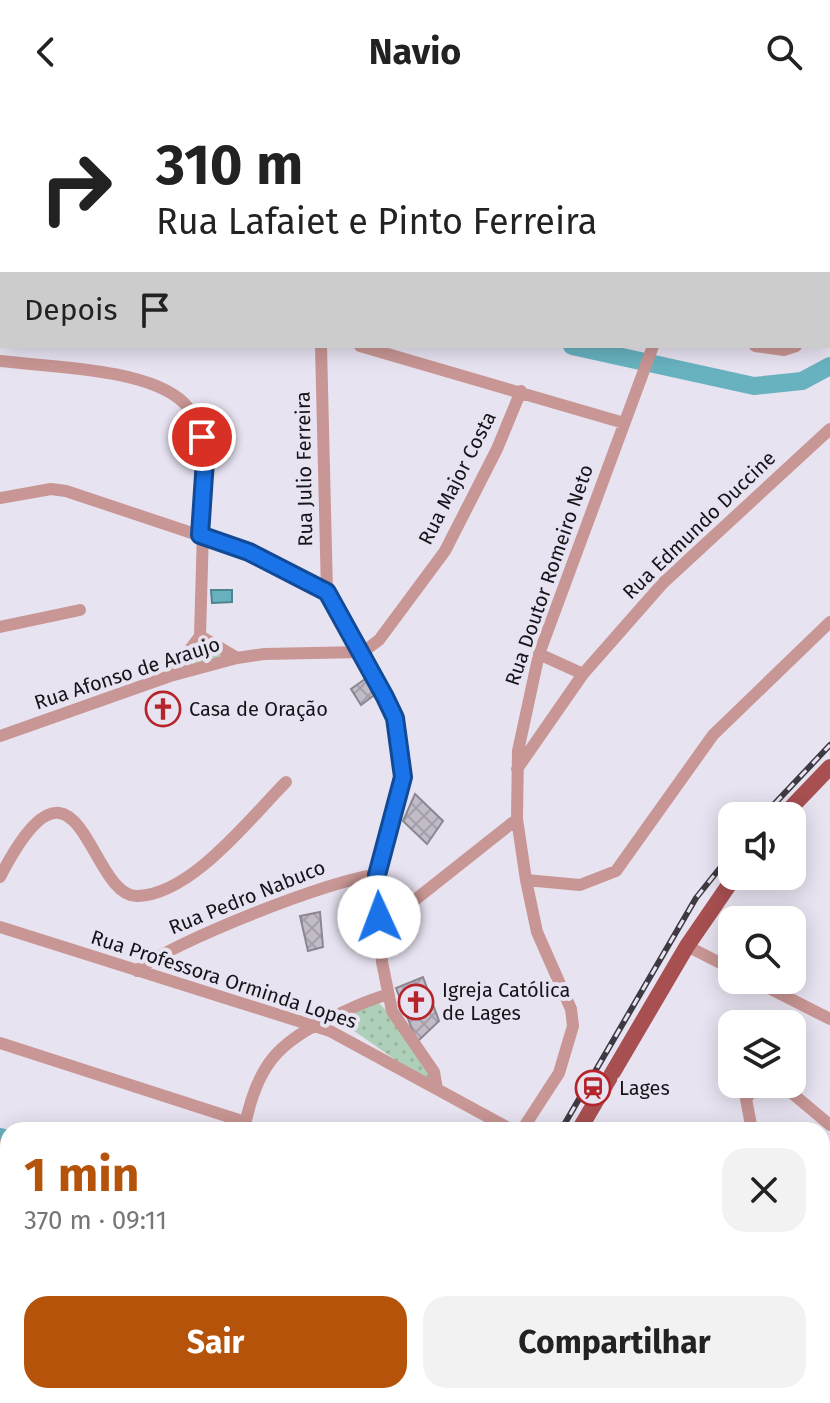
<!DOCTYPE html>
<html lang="pt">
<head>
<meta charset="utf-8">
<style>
  body { margin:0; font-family:"Fira Sans",sans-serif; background:#f2f2f2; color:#222; height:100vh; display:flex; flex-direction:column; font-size:30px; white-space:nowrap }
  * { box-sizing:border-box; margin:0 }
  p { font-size:26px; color:#767676 }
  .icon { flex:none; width:44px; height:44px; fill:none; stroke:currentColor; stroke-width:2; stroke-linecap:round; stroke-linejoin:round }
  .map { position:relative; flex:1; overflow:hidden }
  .sheet { position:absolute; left:0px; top:1018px; width:830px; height:282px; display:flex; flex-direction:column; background:#fff; border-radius:24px 24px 0 0; box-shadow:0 4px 20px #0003 }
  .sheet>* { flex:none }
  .top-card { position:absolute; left:0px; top:0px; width:830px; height:244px; box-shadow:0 4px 20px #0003; background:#fff; color:#222; overflow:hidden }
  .tools { position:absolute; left:718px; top:698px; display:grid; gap:16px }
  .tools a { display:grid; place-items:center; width:88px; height:88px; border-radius:16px; background:#fff; box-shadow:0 4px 20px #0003; font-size:40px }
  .pin { position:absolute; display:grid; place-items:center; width:68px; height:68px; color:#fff; margin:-34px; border:4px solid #fff; border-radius:50%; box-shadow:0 2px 8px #0007 }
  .me { position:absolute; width:88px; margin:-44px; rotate:358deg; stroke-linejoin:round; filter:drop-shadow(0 0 6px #0008) }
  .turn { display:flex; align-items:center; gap:28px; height:168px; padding:0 24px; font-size:36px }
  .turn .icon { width:104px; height:104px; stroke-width:2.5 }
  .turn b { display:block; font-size:56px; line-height:68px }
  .then { display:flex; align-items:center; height:76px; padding:0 24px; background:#0003; gap:16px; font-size:30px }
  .round { display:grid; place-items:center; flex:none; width:84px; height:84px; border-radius:24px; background:#f2f2f2 }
  .summary { display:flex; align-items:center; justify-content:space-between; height:136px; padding:0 24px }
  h1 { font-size:48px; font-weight:700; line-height:60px; color:#b45309 }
  .action { display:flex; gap:16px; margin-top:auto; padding:16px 24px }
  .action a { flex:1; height:92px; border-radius:24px; background:#b45309; color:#fff; font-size:32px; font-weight:700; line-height:92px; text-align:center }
  .action a+a { background:#f2f2f2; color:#222 }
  header { display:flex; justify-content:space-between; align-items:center; height:104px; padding:0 24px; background:#fff; font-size:36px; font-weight:700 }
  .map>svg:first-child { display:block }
  .green { fill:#afd0b8 }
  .park { fill:url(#park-dots) }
  .water { fill:url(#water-ripples); stroke:#4f838e; stroke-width:2 }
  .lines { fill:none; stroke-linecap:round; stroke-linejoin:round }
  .river { stroke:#68b2c0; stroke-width:18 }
  .building { fill:url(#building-cross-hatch); stroke:#8c8691; stroke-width:2 }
  .minor { stroke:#c89694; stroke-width:12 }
  .major { stroke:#a74f51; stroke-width:16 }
  .rail-casing { stroke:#3d3a41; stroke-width:6 }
  .rail { stroke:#e8e3f1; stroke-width:3; stroke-dasharray:9; stroke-linecap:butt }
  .route-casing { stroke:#114b97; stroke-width:20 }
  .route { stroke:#1a73e8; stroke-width:14 }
  .labels { text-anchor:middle; stroke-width:8; stroke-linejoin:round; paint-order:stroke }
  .street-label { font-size:20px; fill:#161419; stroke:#e8e3f1 }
  .poi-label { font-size:20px; fill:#161419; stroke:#e8e3f1; text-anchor:start }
</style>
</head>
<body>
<header><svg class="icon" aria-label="back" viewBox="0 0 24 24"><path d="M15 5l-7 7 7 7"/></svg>Navio<svg class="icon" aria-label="search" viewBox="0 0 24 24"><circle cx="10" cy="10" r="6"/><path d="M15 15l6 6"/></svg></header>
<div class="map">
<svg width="830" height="1299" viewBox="0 0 830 1299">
  <defs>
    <pattern id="park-dots" width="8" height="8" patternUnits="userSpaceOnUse" patternTransform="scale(2)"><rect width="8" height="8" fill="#afd0b8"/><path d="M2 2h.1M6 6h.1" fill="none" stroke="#96b29e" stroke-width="1.8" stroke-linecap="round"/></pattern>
    <pattern id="water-ripples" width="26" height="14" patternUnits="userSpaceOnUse" patternTransform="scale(2)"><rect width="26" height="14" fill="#68b2c0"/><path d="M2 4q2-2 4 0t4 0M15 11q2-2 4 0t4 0" fill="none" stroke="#5998a4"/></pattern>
    <pattern id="building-cross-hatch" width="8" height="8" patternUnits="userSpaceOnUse" patternTransform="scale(2)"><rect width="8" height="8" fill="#c2bbc8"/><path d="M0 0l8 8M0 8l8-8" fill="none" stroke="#a6a0ab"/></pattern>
  </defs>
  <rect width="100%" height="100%" fill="#e8e3f1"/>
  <path class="green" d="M828,75L830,76L828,205Z"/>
  <path class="park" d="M199,537L228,551L175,570Z
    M375,895L417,938L437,985L337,915Z"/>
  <path class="water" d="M211,486H232V498L212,499Z"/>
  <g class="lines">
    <path class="river" d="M0,110H2
      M572,242L754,282L802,277L830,262
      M0,1033L8,1035"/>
  </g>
  <path class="building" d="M368,573L377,589L361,601L351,585Z
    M164,590L174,615L162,621L152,595Z
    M415,690L443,717L427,740L403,717Z
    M320,808L323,843L308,847L300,812Z
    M423,873L439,917L417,938L396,884Z"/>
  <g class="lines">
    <path class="minor" d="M276,0V2
      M408,0L411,2
      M669,0V2
      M828,28L830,26
      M828,47L830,49
      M0,74H2
      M0,141H2
      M828,210L830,208
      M321,242L327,488
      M360,242L624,319
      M755,242L784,246L796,242
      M0,257C49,263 149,264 184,299C199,314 203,335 205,356L200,532L170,572
      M0,394L51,385L66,387L249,448L327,488L342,521L363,548L395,614L403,673L377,771L382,858L392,907L434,968L437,985
      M0,523L80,506
      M200,532L237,554
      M539,550L583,570
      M0,632L170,572L237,554L264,550L363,548L379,536L445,447L497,345L521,287
      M517,665L583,570L663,479L830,325
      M0,773C81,617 88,795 138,792C192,790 250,714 286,678
      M526,776L580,781L616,767L713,631L830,518
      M379,813L406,803L517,715
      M0,823L330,927L512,1026
      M687,842L732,865
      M137,867C167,840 337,773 377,771
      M753,876L830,915
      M0,939L245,1018
      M781,980L830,1021
      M244,1026C256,963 277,937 335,912C352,904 369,895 387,891
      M522,1026L559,969L573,922L571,905L537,828L526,776L517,715L518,647L539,550L653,242
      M752,1026L746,995L757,980
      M0,1041L8,1044
      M822,1212L830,1221
      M241,1292L246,1299
      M595,1292L613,1299
      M721,1292L727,1299
      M259,1299L267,1292
      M465,1299L479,1292"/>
    <path class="major" d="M783,712L830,663
      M579,1026L687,842L735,772
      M331,1299L338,1292"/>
    <g class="rail-casing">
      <path id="rail" d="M763,712L830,641
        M561,1026L696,794L732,749
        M300,1299L308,1292"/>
    </g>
    <use href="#rail" class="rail"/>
  </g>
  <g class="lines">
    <g class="route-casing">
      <path id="route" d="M202,333L205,356L200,431L249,448L327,488L385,593L395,614L403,673L377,771L379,813"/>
    </g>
    <use href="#route" class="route"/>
  </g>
  <defs>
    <g id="church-ring" transform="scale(1.8)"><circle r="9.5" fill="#e8e3f1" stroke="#b5242a" stroke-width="1.5"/><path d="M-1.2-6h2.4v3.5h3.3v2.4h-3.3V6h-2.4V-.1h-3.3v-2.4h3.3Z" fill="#b5242a"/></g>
    <g id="station-ring" transform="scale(1.8)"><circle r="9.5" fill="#e8e3f1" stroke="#b5242a" stroke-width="1.5"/><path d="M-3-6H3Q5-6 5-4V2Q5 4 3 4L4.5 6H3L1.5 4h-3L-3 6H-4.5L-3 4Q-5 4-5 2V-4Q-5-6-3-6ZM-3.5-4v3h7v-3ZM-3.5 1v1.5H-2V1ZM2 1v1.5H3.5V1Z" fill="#b5242a"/></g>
  </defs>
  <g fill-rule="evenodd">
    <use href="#church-ring" x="163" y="605"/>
    <use href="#church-ring" x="416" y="898"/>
    <use href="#station-ring" x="593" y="984"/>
  </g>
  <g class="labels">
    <g class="street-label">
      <text transform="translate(304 365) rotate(-91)" y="7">Rua Julio Ferreira</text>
      <text transform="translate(457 374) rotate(-63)" y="7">Rua Major Costa</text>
      <text transform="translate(699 421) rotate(-44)" y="7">Rua Edmundo Duccine</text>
      <text transform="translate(549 471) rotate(-71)" y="7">Rua Doutor Romeiro Neto</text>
      <text transform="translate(127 569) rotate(-18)" y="7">Rua Afonso de Araujo</text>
      <text transform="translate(247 793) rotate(-22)" y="7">Rua Pedro Nabuco</text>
      <text transform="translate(224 875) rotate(18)" y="7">Rua Professora Orminda Lopes</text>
    </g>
    <g class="poi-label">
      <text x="189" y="612">Casa de Oração</text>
      <text x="442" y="893">Igreja Católica<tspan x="442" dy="23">de Lages</tspan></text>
      <text x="619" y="991">Lages</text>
    </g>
  </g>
</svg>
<div class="tools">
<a><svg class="icon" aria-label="sound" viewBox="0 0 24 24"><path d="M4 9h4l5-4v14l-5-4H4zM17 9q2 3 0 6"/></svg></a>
<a><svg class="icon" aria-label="search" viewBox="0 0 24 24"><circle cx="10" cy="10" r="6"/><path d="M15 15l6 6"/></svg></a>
<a><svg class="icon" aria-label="layers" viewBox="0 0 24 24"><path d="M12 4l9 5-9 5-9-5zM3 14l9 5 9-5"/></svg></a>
</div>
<div class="pin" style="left:202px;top:333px;background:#d93025"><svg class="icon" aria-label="arrive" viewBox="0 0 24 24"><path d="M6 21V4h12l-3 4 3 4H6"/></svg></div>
<svg class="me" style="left:379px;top:813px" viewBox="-20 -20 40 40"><circle r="19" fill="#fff"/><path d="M0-13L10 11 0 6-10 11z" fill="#1a73e8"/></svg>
<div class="top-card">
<div class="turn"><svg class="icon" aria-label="right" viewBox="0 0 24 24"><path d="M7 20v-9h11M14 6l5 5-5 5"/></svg><div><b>310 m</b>Rua Lafaiet e Pinto Ferreira</div></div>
<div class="then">Depois<svg class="icon" aria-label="arrive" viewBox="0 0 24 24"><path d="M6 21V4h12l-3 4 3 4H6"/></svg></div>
</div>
<section class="sheet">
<div class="summary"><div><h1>1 min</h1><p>370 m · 09:11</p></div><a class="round"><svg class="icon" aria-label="close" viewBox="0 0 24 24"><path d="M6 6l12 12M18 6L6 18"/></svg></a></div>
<div class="action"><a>Sair</a><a>Compartilhar</a></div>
</section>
</div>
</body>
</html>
